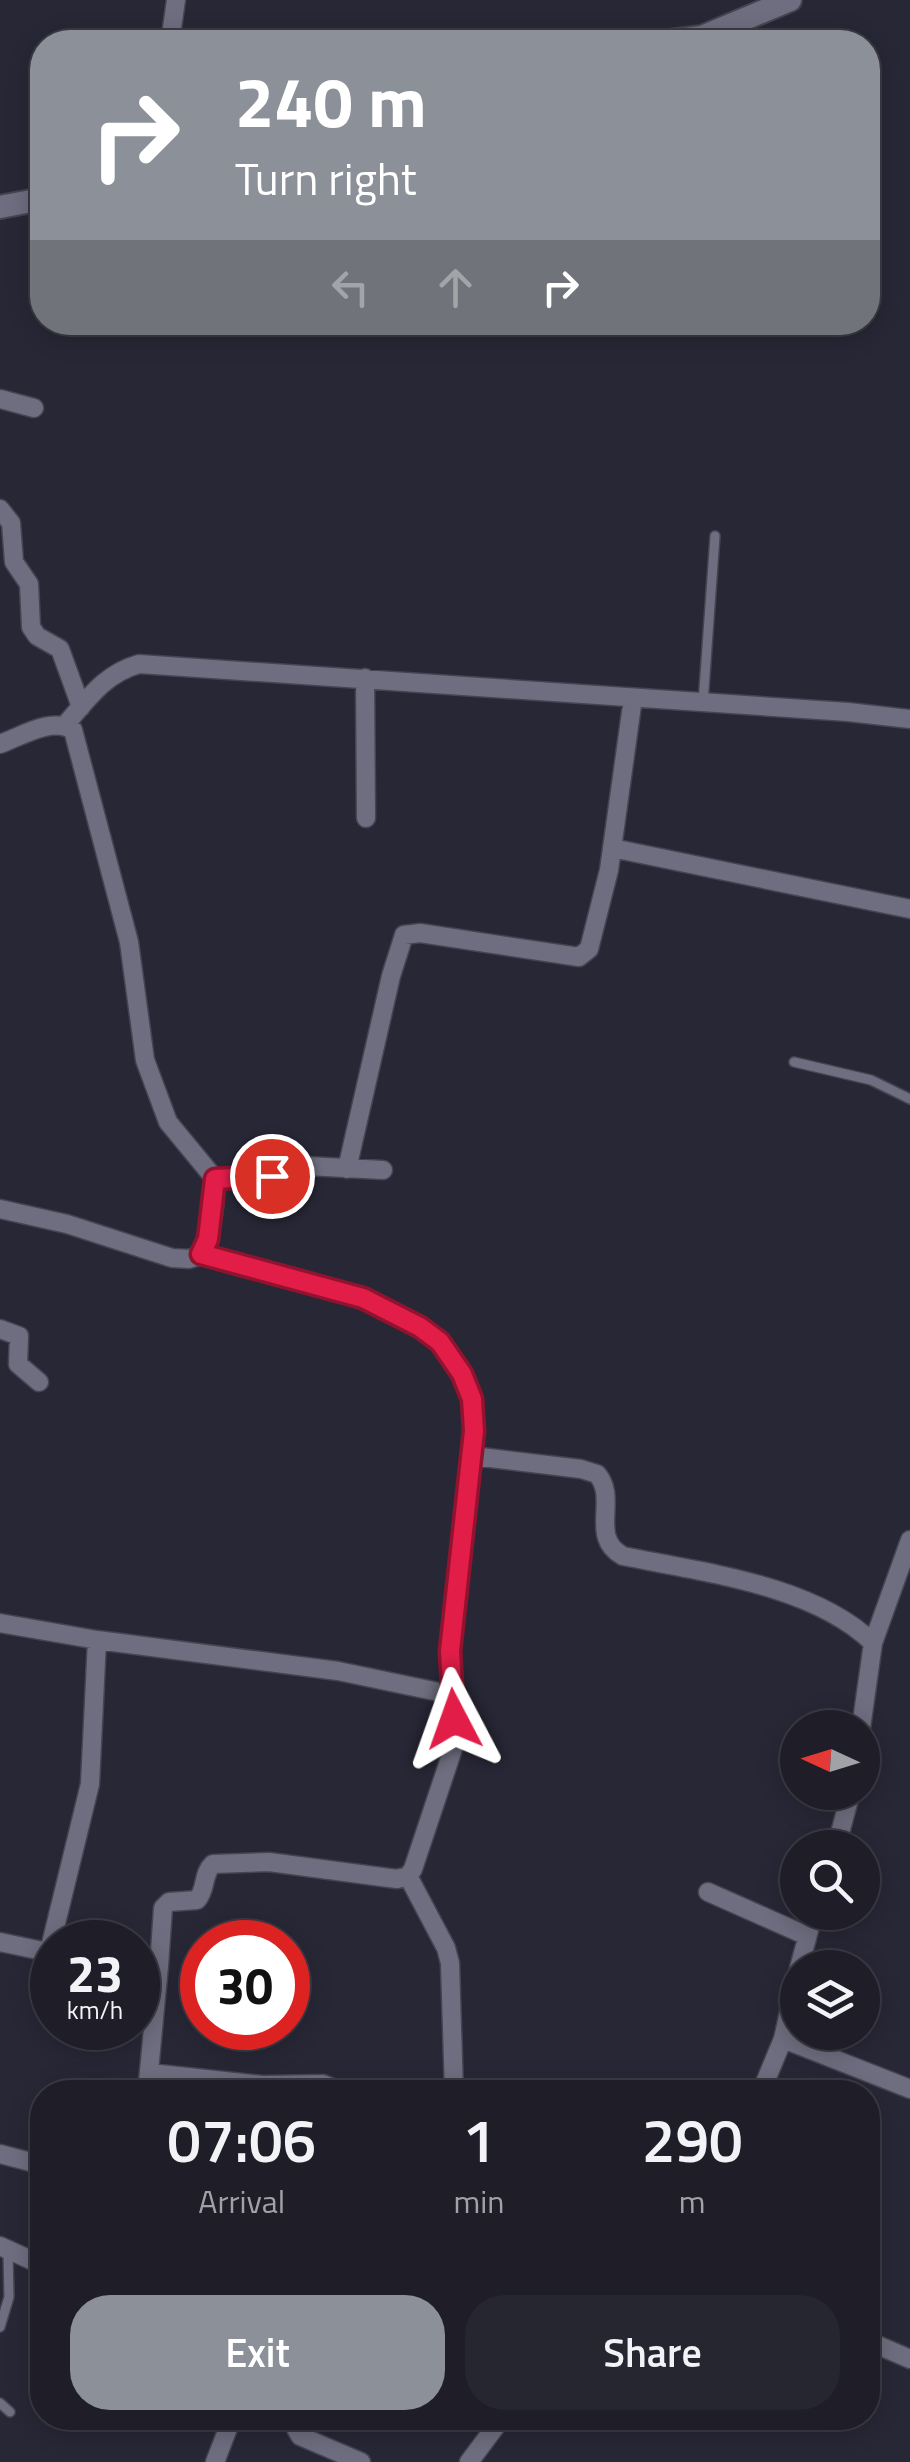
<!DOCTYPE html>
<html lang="en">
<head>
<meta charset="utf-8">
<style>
  body { margin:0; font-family:"Titillium Web",sans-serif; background:#262630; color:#f1f3f6; height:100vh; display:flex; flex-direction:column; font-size:38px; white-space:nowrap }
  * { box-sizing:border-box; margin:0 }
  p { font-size:32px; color:#a1a2a8 }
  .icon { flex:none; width:55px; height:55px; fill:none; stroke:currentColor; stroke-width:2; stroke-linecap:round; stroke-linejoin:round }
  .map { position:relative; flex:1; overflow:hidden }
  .details { position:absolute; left:30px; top:2080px; width:850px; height:350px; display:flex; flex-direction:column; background:#1e1d28; border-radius:40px; box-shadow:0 5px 25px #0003,0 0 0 2px #3c3b45 }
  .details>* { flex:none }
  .top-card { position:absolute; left:30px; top:30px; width:850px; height:305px; border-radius:40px; box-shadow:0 5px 25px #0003,0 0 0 2px #3c3b45; background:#8c9099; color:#fff; overflow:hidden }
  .needle { width:65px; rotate:274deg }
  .fabs { position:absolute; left:780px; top:1710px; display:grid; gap:20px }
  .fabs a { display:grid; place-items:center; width:100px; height:100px; border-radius:50%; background:#1e1d28; box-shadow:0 5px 25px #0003,0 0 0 2px #3c3b45; font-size:50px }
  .speed { position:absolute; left:30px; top:1920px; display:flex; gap:20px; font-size:50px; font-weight:700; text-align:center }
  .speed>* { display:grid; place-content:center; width:130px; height:130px; border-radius:50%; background:#1e1d28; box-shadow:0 5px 25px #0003,0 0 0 2px #3c3b45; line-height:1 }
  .speed small { font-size:25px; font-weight:400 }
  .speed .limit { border:15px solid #d22; background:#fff; color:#111 }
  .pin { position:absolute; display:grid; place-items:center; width:85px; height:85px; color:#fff; margin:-42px; border:5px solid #fff; border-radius:50%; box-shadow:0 2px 10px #0007 }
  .me { position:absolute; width:110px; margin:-55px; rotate:356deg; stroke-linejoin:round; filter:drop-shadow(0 0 8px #0008) }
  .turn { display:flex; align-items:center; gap:35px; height:210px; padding:0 40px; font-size:45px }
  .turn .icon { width:130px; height:130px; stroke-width:2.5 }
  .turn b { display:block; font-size:70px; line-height:85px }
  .lanes { display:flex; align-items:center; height:95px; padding:0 40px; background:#0003; justify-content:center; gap:50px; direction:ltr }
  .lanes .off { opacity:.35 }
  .eta { display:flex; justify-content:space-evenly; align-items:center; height:170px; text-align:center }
  .eta b { font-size:60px; font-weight:600; line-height:70px }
  .action { display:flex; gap:20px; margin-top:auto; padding:20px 40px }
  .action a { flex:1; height:115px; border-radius:40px; background:#8c9099; color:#fff; font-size:40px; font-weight:600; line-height:115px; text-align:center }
  .action a+a { background:#262630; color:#f1f3f6 }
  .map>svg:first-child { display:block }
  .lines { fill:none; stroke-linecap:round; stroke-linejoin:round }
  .service-casing { stroke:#454451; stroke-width:12 }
  .minor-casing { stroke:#454451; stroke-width:21 }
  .tertiary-casing { stroke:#454451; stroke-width:26 }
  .service { stroke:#6f6e80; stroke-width:9 }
  .minor { stroke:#6f6e80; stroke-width:18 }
  .tertiary { stroke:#6f6e80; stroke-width:22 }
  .route-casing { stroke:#92132f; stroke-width:25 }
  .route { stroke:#e11d48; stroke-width:18 }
</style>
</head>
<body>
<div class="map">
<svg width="910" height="2462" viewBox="0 0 910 2462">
  <rect width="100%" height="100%" fill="#282736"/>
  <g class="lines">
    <g class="service-casing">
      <path id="service" d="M703,703L715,536
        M794,1062L871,1080L910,1099
        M0,2327L9,2297L8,2251
        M0,2403L10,2412"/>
    </g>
    <g class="minor-casing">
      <path id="minor" d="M170,42L176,0
        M0,399L34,408
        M0,509L11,523L14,562L29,584L31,627L37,636L60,649L81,707
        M365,678L366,818
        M65,725C88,699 104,674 139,664L848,712L910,719
        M0,744C22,736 51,717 73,730L129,942L145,1060L168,1122L215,1179C216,1204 211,1232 201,1255L189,1259L172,1258L67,1224L0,1209
        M612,848L910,909
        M347,1169L391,976L404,935L420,933L579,957L589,949L609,870L633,698
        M215,1179L272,1176L307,1166L383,1170
        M0,1329L19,1336L18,1364L39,1382
        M473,1456L581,1469L597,1474C619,1499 588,1537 623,1556C702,1572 814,1585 873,1643
        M0,1623L97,1640L338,1671L453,1695
        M861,1728L873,1643L910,1540
        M836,1848L851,1792
        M408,1876L446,1948L450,1963L454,2092
        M708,1892L805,1935
        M0,1942L52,1953
        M49,1952L90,1784L97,1640
        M138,1963L159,1966L147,2092
        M159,1966L163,1908L169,1902L197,1900C207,1889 202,1874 213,1864L269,1862L397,1879L408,1876L413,1869L453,1749L450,1651L473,1456L472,1399L462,1373L440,1342L420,1327L363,1298L201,1255
        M799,1968L814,1912
        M783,2039L910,2089
        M150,2073L263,2085L323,2084L343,2092
        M761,2092L783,2039L798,1972
        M0,2154L42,2165
        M0,2246L42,2265
        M868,2341L910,2359
        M290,2418L300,2436L361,2462
        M215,2462L232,2418
        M469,2462L502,2418"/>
    </g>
    <g class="tertiary-casing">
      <path id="tertiary" d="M661,42L702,37L790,0
        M0,207L42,199"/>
    </g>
    <use href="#service" class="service"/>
    <use href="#minor" class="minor"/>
    <use href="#tertiary" class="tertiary"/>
  </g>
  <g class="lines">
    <g class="route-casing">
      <path id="route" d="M272,1176L215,1179L208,1239L201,1254L363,1298L420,1327L440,1342L462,1374L472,1399L474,1431L450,1651L454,1719"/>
    </g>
    <use href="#route" class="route"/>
  </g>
</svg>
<div class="fabs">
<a><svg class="needle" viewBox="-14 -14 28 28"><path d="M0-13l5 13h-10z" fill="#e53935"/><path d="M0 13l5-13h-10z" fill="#a1a2a8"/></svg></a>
<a><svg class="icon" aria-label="search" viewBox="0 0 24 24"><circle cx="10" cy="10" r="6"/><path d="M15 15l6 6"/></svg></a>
<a><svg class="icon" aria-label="layers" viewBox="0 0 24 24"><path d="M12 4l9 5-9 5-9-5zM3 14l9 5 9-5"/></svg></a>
</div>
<div class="speed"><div>23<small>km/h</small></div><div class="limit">30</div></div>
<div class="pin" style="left:272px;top:1176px;background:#d93025"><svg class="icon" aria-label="arrive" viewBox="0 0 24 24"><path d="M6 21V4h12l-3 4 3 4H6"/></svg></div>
<svg class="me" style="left:454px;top:1719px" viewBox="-20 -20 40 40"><path d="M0-17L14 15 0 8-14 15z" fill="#e11d48" stroke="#fff" stroke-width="4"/></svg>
<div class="top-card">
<div class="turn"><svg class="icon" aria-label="right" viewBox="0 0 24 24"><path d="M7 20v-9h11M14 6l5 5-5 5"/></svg><div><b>240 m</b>Turn right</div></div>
<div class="lanes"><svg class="icon off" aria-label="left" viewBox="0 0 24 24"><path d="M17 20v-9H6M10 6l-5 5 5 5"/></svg><svg class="icon off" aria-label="ahead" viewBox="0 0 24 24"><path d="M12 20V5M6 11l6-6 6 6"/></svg><svg class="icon" aria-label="right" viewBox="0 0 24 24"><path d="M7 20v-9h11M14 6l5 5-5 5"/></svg></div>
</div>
<section class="details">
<div class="eta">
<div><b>07:06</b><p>Arrival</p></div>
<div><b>1</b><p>min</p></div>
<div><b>290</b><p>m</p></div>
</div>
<div class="action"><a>Exit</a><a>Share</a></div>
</section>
</div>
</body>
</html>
